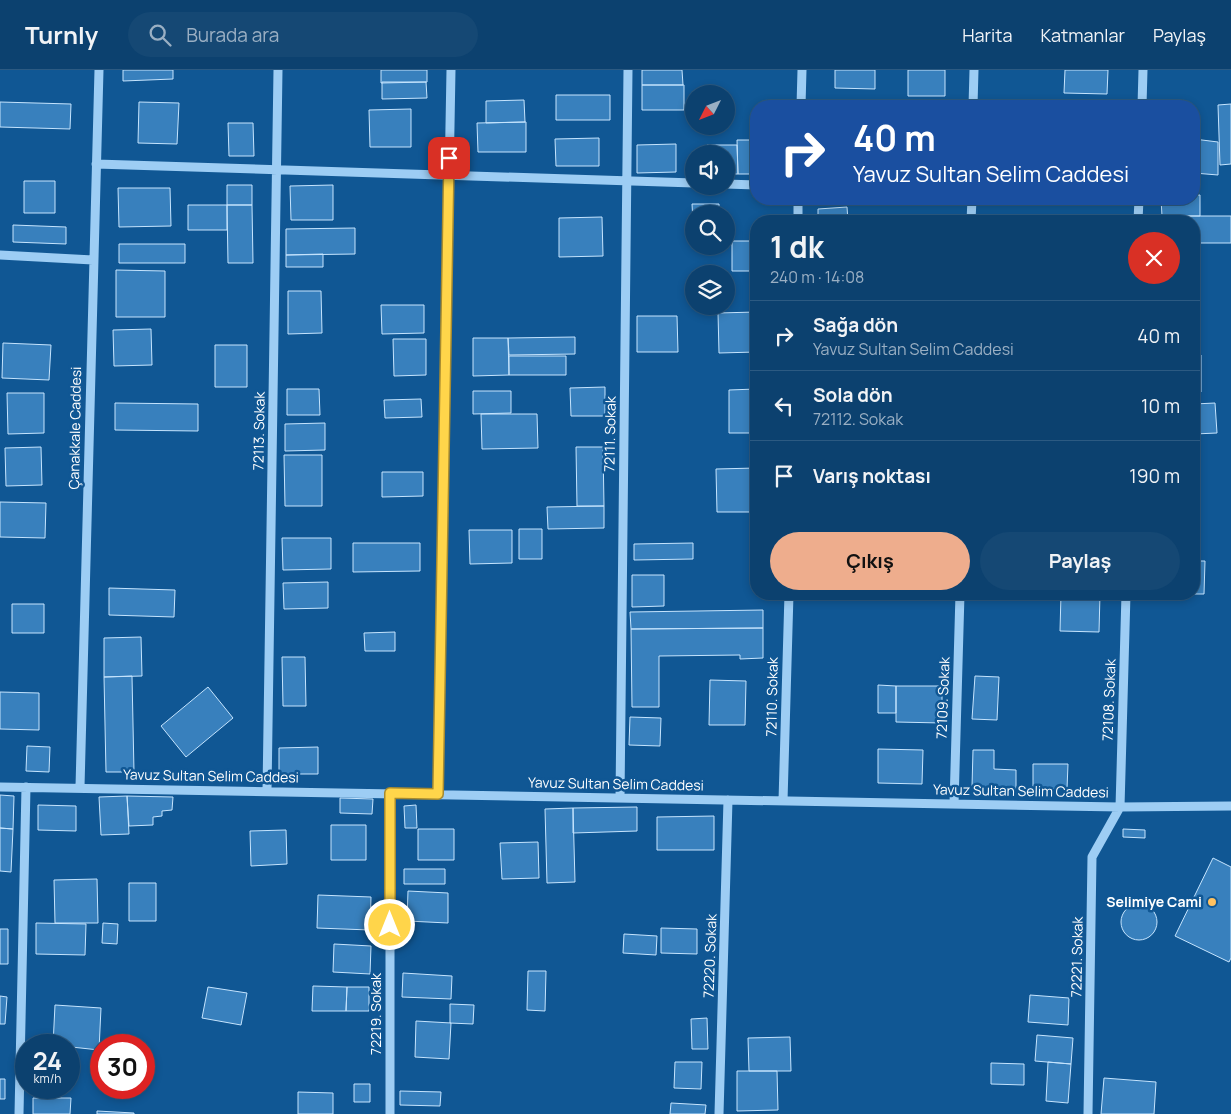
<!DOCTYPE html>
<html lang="tr">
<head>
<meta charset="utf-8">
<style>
  body { margin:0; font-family:Manrope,sans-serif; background:#154874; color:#f1f3f6; height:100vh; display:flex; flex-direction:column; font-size:19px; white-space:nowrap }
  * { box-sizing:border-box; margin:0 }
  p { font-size:16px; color:#9aafc3 }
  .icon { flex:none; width:28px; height:28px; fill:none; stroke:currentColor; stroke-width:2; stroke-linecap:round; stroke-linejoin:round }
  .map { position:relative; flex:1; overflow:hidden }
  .drawer { position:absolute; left:750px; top:145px; width:450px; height:385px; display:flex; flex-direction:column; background:#0c416f; border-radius:20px; box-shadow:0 2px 8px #0003,0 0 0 1px #2c5a82 }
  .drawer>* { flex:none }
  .hud { position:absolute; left:750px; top:30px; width:450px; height:105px; border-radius:20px; box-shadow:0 2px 8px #0003,0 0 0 1px #2c5a82; background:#1a4fa0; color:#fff; overflow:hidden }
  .needle { width:32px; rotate:228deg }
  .buttons { position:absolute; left:685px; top:15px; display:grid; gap:10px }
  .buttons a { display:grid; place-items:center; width:50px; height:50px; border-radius:50%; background:#0c416f; box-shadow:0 2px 8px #0003,0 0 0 1px #2c5a82; font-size:25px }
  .speed { position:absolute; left:15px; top:964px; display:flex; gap:10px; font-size:25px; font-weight:700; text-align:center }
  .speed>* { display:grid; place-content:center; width:65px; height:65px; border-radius:50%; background:#0c416f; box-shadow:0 2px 8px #0003,0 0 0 1px #2c5a82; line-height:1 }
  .speed small { font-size:12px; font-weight:400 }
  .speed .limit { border:8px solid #d22; background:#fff; color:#111 }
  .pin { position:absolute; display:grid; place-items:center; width:42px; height:42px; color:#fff; margin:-21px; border-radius:10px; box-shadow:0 2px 8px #0006 }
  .me { position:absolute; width:55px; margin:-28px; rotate:0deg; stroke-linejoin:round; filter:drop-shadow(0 0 4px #0008) }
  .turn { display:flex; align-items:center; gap:18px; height:105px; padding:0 20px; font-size:22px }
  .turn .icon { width:65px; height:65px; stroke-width:2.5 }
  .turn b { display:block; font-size:35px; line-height:42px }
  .round { display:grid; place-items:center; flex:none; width:52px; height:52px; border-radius:26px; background:#154874 }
  .overview { display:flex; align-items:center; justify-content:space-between; height:85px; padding:0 20px }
  h1 { font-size:30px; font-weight:700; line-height:38px }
  .cta { display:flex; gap:10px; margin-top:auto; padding:10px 20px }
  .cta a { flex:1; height:58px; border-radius:30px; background:#eead8d; color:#111; font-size:20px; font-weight:700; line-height:58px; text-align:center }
  .cta a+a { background:#154874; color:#f1f3f6 }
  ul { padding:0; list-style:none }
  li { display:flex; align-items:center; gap:15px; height:70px; padding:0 20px; border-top:1px solid #2c5a82 }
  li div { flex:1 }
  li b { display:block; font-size:19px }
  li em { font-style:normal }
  header { display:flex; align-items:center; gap:30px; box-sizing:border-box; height:70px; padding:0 25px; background:#0c416f; border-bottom:1px solid #2c5a82 }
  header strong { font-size:24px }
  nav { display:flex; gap:28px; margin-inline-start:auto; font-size:18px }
  .search { width:350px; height:45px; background:#154874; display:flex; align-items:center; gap:12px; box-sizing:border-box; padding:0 18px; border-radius:28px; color:#9aafc3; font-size:19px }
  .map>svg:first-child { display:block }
  .building { fill:#3880bd; stroke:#c5e4fe }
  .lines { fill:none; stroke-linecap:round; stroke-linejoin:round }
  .minor { stroke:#9dcdf4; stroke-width:9 }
  .route-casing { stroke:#a68a30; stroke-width:12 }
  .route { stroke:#ffd54a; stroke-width:9 }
  .poi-dot { fill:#ffc160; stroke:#105794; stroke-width:2 }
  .labels { text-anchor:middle; stroke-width:5; stroke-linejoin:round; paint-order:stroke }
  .street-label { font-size:14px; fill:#fff; stroke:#105794 }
  .poi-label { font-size:14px; font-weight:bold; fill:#fff; stroke:#105794; text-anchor:end }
</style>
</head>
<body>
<header>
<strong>Turnly</strong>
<div class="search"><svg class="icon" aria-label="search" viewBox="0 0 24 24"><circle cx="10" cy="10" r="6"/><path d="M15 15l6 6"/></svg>Burada ara</div>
<nav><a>Harita</a><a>Katmanlar</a><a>Paylaş</a></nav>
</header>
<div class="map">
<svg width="1231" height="1044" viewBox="0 0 1231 1044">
  <rect width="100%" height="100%" fill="#105794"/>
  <path class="building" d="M123,0H173V9L123,11Z
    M381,0H427V12L381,13Z
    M642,0H682L683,15H642Z
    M835,0H875V19L835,18Z
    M908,0H945V26H908Z
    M1065,0H1108L1107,24L1064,23Z
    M382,12H426L427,28L382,29Z
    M642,15H684V40H642Z
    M556,25H610V50H556Z
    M524,30L525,52L486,53V31Z
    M0,32L71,34L70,59L0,57Z
    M139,32L179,33L177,74L138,73Z
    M1064,32L1104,33V36H1064Z
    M1231,34V94L1220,95L1218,35Z
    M411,39V77H370L369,40Z
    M526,52V82H478L477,53Z
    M228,53H253L254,86H229Z
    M599,68V96H556L555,69Z
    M1194,69L1218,72V105L1194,103Z
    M737,70H756V104H738Z
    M676,74V102L637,103V75Z
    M707,75H737L738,104H726V84H707Z
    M24,111H55V143H24Z
    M227,115H252V135H227Z
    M333,115V150H291L290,116Z
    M118,118H170L171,156L119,157Z
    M1194,125H1200V146H1162L1161,129H1194Z
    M692,134H719V144H694V169Z
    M188,135H227V160H188Z
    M227,135H252L253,193H228Z
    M847,137L848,151H818V139Z
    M1162,146H1231V173H1194V151H1162Z
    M602,147L603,186L559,187V148Z
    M13,155L66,157V174L13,172Z
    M355,158V184L286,185V159Z
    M732,171H756V201H732Z
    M119,174H185V193H119Z
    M323,184V197H286V185Z
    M1194,193L1200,194L1197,238L1194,237Z
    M116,200L165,201V247H116Z
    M288,221H321L322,263L288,264Z
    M381,235H424V263L382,264Z
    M756,242V282L719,283L718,243Z
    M637,246H677L678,282H637Z
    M151,259L152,295L114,296L113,260Z
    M575,267V284L509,285L508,268Z
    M473,268H508L509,305L473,306Z
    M393,269H426V305L394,306Z
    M3,273L51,275L49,310L2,308Z
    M215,275H247V317H215Z
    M1194,285H1201V322H1194Z
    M509,286H566V305H509Z
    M605,317V346H571L570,318Z
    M287,319H319L320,345H287Z
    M756,319V363H729V320Z
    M473,321H511V343L473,344Z
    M7,323H44V363L8,364Z
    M421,329L422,347L385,348L384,330Z
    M115,333L198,334V361L115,360Z
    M1215,333L1217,363L1194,364V334Z
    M481,344H537L538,378L482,379Z
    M325,353V380L285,381V354Z
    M41,377L42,415L6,416L5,378Z
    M576,377H603L604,436H577Z
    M284,385H322V436H285Z
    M756,398V442H717L716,399Z
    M382,402H423V426L382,427Z
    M0,432L46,433L45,468L0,467Z
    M604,436V458L548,459L547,437Z
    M519,459H542V489H519Z
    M469,460H512V493L470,494Z
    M282,468H331V499L283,500Z
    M353,473H420V501L353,502Z
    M693,473V489L634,490V474Z
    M1194,491H1205L1204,524H1194Z
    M632,505H664V536L632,537Z
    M328,512V538L284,539L283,513Z
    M109,518L175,520L174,547L109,545Z
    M1061,524H1100L1099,562L1060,561Z
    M12,534H44V563H12Z
    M763,540V558L631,559L630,542Z
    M763,558V588L740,589V585L659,586V637H632L631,559Z
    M395,562V581H365L364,563Z
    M141,567L142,606L104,607V568Z
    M282,587H305L306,636H283Z
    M132,606L134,702H106L104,607Z
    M975,606L999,607L997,650L972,649Z
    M710,610L746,611L745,655H709Z
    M878,615L896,616V643H878Z
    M896,616H942V653L896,652Z
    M208,617L233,648L186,687L161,656Z
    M0,622L39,623V660L0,659Z
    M630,647L661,648L660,676L629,675Z
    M27,676L50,677L49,702L26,701Z
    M318,677V704H279V678Z
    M878,679L923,680L922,714L878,713Z
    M973,680H994V699L1016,700V719L972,717Z
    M1033,694H1068L1067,719L1033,718Z
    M0,725L14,726L13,759L0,758Z
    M127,726L173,727L172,740L162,741V746L153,747V755L129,756Z
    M127,726L129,764L101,765L99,727Z
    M340,728L373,729L372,744L340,743Z
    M38,735L76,736V761L38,760Z
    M416,735L417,758H405L404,736Z
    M637,737V761L573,763V738Z
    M573,738L575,812L547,813L545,739Z
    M714,746V780H657V747Z
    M331,755H366V790H331Z
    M0,758L13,759L11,802L0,801Z
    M418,759H454V790H418Z
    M1123,759L1145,760V768L1123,767Z
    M286,760L287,794L251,796L250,761Z
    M538,772L539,808L502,809L500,773Z
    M1213,788L1231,797V888L1229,892L1175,866Z
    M404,799H445V814H404Z
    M97,809L98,853H55L54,810Z
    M129,813H156V851H129Z
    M408,821L448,823V853L407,851Z
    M318,825L371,827L370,860L317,858Z
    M1121 852a18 18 0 1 1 36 0a18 18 0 1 1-36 0Z
    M36,853L86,854L85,885L36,884Z
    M103,853L118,854L117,874L102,873Z
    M661,858L697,859V884L661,883Z
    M0,859H8V894H0Z
    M624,864L657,866L656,885L623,883Z
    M334,874L371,876L370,904L333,902Z
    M528,901H546L545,941L527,940Z
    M403,903L452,906L451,929L402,927Z
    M313,916L347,917L346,941H312Z
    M208,917L247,923L241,955L202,948Z
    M347,917H369V941H346Z
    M1030,925L1069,928L1068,955L1028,952Z
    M0,926L7,927L5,954H0Z
    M450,934L474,935L473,954L450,953Z
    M55,935L101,938L99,980L53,975Z
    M707,948L708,979H692L691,949Z
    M416,951L451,953L449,989L415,987Z
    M1037,965L1073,968L1071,994L1035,991Z
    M790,967L791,1001H749L748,968Z
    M675,992H702L701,1019L674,1018Z
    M1048,992L1071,994L1068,1033L1046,1031Z
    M991,993L1024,994V1015L991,1014Z
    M737,1001H777L778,1040L737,1041Z
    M1104,1008L1156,1012L1154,1044H1101Z
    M0,1009H5V1029H0Z
    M354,1014H370V1032H354Z
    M400,1021L441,1022L440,1036L400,1035Z
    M298,1022L333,1023V1044H298Z
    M33,1028H71L70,1044H33Z
    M671,1033L706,1035L705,1044H670Z
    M97,1041L134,1043V1044H97Z"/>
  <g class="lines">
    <path class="minor" d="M801,36L802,0
      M973,36L974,0
      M1142,36L1143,0
      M96,94L694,113
      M726,114L756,115
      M798,151V129
      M971,151L972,129
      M1138,151L1139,129
      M0,185L93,190
      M0,717L1120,737L1231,736
      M80,717L99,0
      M267,721L278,0
      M390,723V1044
      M438,724L451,0
      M620,728L628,0
      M783,731L789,524
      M954,734L960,524
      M19,1044L26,717
      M719,1044L728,730
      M1088,1044L1092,787L1120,737L1126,524"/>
  </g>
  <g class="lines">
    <g class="route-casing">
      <path id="route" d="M390,855V723L438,724L449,88"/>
    </g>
    <use href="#route" class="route"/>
  </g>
  <circle class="poi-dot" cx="1212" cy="832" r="5"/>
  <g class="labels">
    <g class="street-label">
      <text transform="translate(75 358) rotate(-89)" y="5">Çanakkale Caddesi</text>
      <text transform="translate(259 361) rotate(-89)" y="5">72113. Sokak</text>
      <text transform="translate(610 364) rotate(-89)" y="5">72111. Sokak</text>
      <text transform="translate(772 627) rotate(-89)" y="5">72110. Sokak</text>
      <text transform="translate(943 628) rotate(-88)" y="5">72109. Sokak</text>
      <text transform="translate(1109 630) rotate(-88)" y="5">72108. Sokak</text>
      <text transform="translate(211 706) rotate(1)" y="5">Yavuz Sultan Selim Caddesi</text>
      <text transform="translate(616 714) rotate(1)" y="5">Yavuz Sultan Selim Caddesi</text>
      <text transform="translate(1021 721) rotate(1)" y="5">Yavuz Sultan Selim Caddesi</text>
      <text transform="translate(710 886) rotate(-88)" y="5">72220. Sokak</text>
      <text transform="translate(1077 887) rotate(-89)" y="5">72221. Sokak</text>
      <text transform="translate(376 944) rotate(-90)" y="5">72219. Sokak</text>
    </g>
    <g class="poi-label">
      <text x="1202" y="837">Selimiye Cami</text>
    </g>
  </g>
</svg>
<div class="buttons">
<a><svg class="needle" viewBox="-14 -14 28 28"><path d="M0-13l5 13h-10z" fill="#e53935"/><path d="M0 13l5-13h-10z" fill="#9aafc3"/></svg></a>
<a><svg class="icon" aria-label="sound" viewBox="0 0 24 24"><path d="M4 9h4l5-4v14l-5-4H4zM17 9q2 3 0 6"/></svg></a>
<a><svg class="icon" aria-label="search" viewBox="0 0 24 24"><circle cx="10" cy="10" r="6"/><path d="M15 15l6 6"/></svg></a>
<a><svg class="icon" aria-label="layers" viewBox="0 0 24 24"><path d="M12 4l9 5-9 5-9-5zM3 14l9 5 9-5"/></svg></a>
</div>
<div class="speed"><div>24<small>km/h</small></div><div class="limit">30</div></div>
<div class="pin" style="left:449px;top:88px;background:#d93025"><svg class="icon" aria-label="arrive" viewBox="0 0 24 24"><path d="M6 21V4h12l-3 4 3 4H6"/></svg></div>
<svg class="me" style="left:390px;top:855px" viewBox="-20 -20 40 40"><circle r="17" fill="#ffd54a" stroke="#fff" stroke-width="3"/><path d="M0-11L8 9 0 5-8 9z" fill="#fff"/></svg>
<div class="hud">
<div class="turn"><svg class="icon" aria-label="right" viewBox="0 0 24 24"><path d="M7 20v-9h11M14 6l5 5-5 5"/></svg><div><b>40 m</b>Yavuz Sultan Selim Caddesi</div></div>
</div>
<section class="drawer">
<div class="overview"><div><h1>1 dk</h1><p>240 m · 14:08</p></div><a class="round" style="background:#d93025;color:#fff"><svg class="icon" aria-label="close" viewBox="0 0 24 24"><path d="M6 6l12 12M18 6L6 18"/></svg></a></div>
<ul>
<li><svg class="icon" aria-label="right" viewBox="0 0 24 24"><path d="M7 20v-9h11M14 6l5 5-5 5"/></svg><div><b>Sağa dön</b><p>Yavuz Sultan Selim Caddesi</p></div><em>40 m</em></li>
<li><svg class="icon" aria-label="left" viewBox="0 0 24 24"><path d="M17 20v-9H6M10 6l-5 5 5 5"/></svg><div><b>Sola dön</b><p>72112. Sokak</p></div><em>10 m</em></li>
<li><svg class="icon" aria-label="arrive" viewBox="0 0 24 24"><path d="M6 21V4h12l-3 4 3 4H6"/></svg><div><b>Varış noktası</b></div><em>190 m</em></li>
</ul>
<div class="cta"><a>Çıkış</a><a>Paylaş</a></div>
</section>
</div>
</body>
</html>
